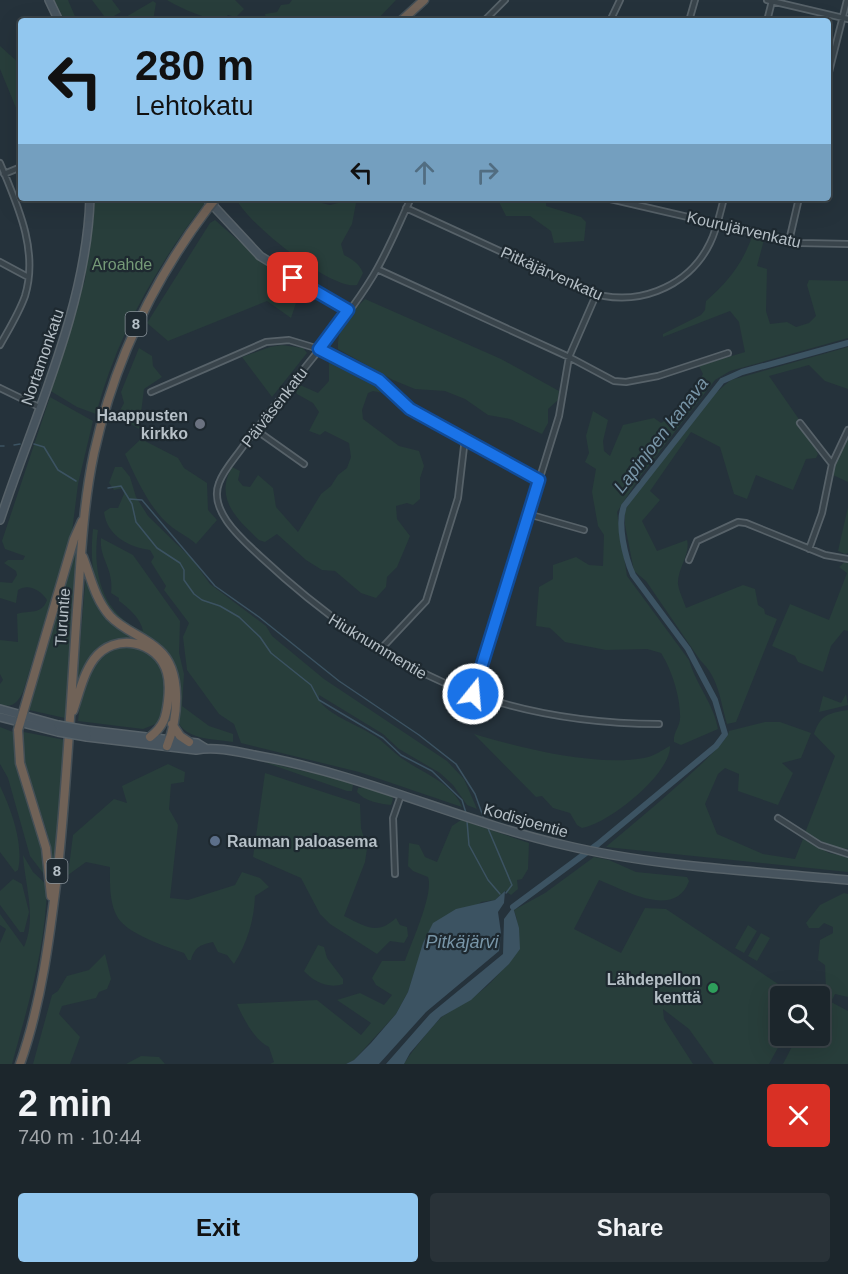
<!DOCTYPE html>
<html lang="en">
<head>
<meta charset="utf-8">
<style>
  body { margin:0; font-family:Arial,sans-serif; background:#293238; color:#f1f3f6; height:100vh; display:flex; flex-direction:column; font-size:22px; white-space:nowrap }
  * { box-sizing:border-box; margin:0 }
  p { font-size:20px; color:#a0a5a9 }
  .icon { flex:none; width:33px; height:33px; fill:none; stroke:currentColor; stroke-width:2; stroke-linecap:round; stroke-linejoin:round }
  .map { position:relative; height:1064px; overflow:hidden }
  .details { display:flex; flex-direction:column; background:#1c262c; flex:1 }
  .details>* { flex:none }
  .hud { position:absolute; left:18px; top:18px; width:813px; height:183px; border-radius:6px; box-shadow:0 6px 24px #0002,0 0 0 2px #3a4348; background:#92c7ef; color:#111; overflow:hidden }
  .fabs { position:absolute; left:770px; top:986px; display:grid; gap:12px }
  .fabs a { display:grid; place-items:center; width:60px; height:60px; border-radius:6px; background:#1c262c; box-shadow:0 6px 24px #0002,0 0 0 2px #3a4348; font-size:30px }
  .pin { position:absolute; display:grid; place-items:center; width:51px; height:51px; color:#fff; margin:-26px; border-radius:12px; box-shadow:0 3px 9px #0006 }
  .me { position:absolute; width:66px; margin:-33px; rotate:17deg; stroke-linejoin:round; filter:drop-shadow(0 0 4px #0008) }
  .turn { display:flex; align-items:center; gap:21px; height:126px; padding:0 18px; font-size:27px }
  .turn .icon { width:78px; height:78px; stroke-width:2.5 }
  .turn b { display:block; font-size:42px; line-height:51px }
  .lanes { display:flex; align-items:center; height:57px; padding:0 18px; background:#0003; justify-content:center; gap:30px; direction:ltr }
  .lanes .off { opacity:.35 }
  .round { display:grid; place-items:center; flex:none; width:63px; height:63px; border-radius:6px; background:#293238 }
  .summary { display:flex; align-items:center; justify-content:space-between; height:102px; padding:0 18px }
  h1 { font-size:36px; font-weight:800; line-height:45px }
  .cta { display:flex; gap:12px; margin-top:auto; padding:12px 18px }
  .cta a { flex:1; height:69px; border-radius:6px; background:#92c7ef; color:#111; font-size:24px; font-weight:800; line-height:69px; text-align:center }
  .cta a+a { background:#293238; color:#f1f3f6 }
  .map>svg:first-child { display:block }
  .green { fill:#283e3b }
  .water { fill:#3c5362 }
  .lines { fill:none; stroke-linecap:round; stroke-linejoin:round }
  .stream { stroke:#3c5362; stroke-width:1.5 }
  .canal { stroke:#3c5362; stroke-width:6 }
  .street-casing { stroke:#576269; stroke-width:8 }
  .secondary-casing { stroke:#576269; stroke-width:10 }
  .highway-casing { stroke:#444f56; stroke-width:11 }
  .street { stroke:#39444b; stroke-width:4.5 }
  .secondary { stroke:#47545e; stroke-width:7 }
  .highway { stroke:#706257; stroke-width:8 }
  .secondary-bridge-casing { stroke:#576269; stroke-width:10; stroke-linecap:butt }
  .highway-bridge-casing { stroke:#444f56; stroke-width:11; stroke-linecap:butt }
  .secondary-bridge { stroke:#47545e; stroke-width:7 }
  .highway-bridge { stroke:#706257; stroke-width:8 }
  .route-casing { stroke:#114b97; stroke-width:15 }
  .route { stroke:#1a73e8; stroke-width:10 }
  .worship-dot { fill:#6b7280; stroke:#1e2930; stroke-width:2 }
  .service-dot { fill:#5c6f8a; stroke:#1e2930; stroke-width:2 }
  .leisure-dot { fill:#2e9e5b; stroke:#1e2930; stroke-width:2 }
  .labels { text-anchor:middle; stroke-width:4.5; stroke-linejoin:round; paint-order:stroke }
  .shield { fill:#1e2930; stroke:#889299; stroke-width:1.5 }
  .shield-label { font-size:15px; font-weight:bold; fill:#b5bfc6 }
  .street-label { font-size:16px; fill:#b5bfc6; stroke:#1e2930 }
  .park-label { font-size:16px; fill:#759a77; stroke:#1e2930 }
  .poi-label { font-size:16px; font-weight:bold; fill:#b5bfc6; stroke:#1e2930; text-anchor:end }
  .water-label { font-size:18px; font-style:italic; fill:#7895a7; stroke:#1e2930 }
</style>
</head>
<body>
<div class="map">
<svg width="848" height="1064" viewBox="0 0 848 1064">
  <rect width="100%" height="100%" fill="#25323b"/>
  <path class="green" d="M54,0H68L77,21H65Z
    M92,0H112L121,12L107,20Z
    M167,0H235L244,9L236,17L228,15L222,20C203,18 184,10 167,0Z
    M292,0H396L376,21H266L265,14L277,12L281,5L289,4Z
    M153,1L156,3L153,21H119Z
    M0,46L21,65V120L0,69Z
    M94,198H201L205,203C156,266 117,336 96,414L77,407L49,390L85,280Z
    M236,198H317L318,202L330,205L353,199L356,203L352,224L341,244L344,255C353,260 359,263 363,273L357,285C332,291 245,222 236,198Z
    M477,198H546V206L581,217L586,222L584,241L554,243L551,231L530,216H506L499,202L484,203Z
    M215,220L273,271L329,305L303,295L296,303L291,318L267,301L168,341L147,323L210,223Z
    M752,237L764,240L757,266L767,269L766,311L770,324L787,322L796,327L809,323L816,316L807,285L809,280L848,281V338L730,371L715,380L639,478L617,512L627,576L689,660C696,685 714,704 718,729L681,745L674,742C673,733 679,728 680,719C681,699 672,670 661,653L647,649L606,650L565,642L550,628L536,626L539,587L553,579V565L576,557L589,565L603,566L604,535L598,526L592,492L596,469L585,462L589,453L586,436L593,411L608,420L603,441L604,451L610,456L623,425L654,418L661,423C669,419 669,415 675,409C687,397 695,390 703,374L699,366L745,352L739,322L730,311L663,337V334L701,315L705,310L706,301C728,282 742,264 752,237Z
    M365,299L501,359L559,391L558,400L548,409V423L542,434L510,419L488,415L465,399L445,391L415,389L393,380L338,349C337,327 350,314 365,299Z
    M282,345L303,348L307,353L272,397L242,357L270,347Z
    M848,347V389L825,381L809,365L769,376L805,428L818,454L816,458L806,459L793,490L756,475L747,499L734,494L720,447L691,432L650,491L660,500L642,521L657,551L687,540C691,554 677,569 678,584C679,592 684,601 686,608L743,585L755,589L758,605L764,609L765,614L777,619L736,722L727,724C720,700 719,678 700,660L646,581L634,571L625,525V510C652,472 695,407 731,380Z
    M139,348L152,356L153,366L162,377L144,389L139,429L117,416L124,403L121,392Z
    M329,359L371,381L388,394L373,391L368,393L362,410L363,419L399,446L419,451L424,466L420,478V499L413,505L407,503L396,506L397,519L410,536L397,567L387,577L386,587L376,598L361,593L335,571L322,570L306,560L277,534L265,542L259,540C237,519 214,499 232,467L240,471L238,480L243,486L250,487L258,475L273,488L276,507L298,532L321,494L331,486L338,475L347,468L351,457L349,443L325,431L320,435L309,431L319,412L313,403L297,394L295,390L300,385L318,393L329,381Z
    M50,397L93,421L78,484L72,532L23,692C17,703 13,708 0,705V684L3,680L0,674V640L18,642L17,614C29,610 42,615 47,600C41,590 28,583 18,590L16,603L0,598V582L12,583L17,575L16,571L4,563L8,560H23L25,556L5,549L2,541Z
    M141,439L178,458L184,468L207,483L208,510L217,520L196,544C189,537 181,534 173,528C151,512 136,478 125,454Z
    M848,439V482L833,475L835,462Z
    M115,467H122L130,477L136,497L148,516L192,559L210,584L266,626L272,636L324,679L447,761L464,779L477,809L467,805L453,785L440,773L399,749L383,734L319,695C319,698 319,700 321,703C333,717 358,725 373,735C385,742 394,754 406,761C424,773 454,785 462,807L359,772L241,743L234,724L219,714L187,670L183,637L189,623L164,590L166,586L151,562L154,557L150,550C129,547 107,536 104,512L110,508H118L124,494L123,488L114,490L109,483Z
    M848,507V553L845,554L838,551Z
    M93,529L98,530C92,571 101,614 143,631C141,619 129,608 119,601V598L111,593C114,568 99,559 101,538L133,555L180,621L179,653L184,674L182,706L209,726L233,734V742C214,739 185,740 177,720C178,704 183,685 177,670C171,652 157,644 142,635C98,608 88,579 93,529Z
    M76,541H78L65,718L29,710L28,706Z
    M845,562L848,563V631L844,630L831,646L823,672L798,662L795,656L772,646L790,604L829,620L847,573L839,567Z
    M86,574L99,606L144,642L110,643L76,690Z
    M138,646C143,649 150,652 154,657C169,672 169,706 158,723L143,729L78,721C81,698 86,654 114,647C121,645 131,647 138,646Z
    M846,694L848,705L819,712L823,696L841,703Z
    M848,710V848L846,849L833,847L805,833L835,756L814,734C820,715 829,713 848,710Z
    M765,722H780L811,733L801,758L782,763L793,773L778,805L738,791L739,774L725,768L718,774L705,804L717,834L763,854L795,859L803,839L829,853L848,857V872L606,847C624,831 728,747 729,731Z
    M0,727L13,732L15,738L42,842L46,877L30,856L8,778L0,764Z
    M24,732L65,740L53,871C51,856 50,840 45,826C37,798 16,761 24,732Z
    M474,734C520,748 596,767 644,758C653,757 662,750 670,746C671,774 608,824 582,828L577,825L570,813L553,808L542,796L536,797Z
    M261,761L350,782L353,785L352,791H347Z
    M168,764L185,772L184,782L171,784L169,809L178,825L170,898L188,900L235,885L242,872L260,878L269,887L255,896C254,921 247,943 234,964L227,955L218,952L213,942C201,945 195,946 191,960H188L184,953C167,947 128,934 118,918C109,903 110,884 110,867L86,862L68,875L73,835L114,799L127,803L122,786Z
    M265,773L360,804L361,828L367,849L365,862L344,916C365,926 377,936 396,918L400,925L407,927L408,936L404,943L390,941L377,954L330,924L320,914L301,878L253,857Z
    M0,786C11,809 24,844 18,870L15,872L0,852Z
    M364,787L391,795L393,799L391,805C380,804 364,801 357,792L358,788Z
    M461,820L529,843L528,869L522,879L517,880L518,889L511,895L505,891L495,900L481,902L418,961L408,992L396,1014L354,1060L346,1064H270L274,1062L269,1047C255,1041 243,1018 237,1004L317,1000L361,1035L371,1023L337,1000L360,993L384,1005L392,995L376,985L372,978L382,961H405C411,943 434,894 428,877L413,871L408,866L409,843L419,845L425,857L437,862L452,826Z
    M23,855L33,872L47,885C46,946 28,1006 12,1064H0V943L6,929L0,925V914L24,947C37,917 25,886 23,855Z
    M594,857L609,860L636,872L687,877L689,881C675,920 625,890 599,880L574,929L621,953L645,908L666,909L796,996H780V1035H785L769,1064H714L689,1029L663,1009L664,1019L693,1064H404C409,1055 435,1022 443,1016C457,1007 472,999 486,987C494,980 500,971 509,964L517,920L514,910L545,893Z
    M13,879L22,884L29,912L24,932H20L0,905V891Z
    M844,893L848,894V997L835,994L831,1002L848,1011V1064H783L798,1035H819V1001L826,991L825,965L818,960L820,940L833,933V927L824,923L819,928H809L806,923L820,905Z
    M748,925L757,931L744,953L735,948Z
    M761,933L770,938L757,961L748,956Z
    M318,945L324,947L327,958L343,979V984C329,989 314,982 304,971Z
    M105,954L111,979L107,989L99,992L96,998L62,1006L59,1014L80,1037L70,1064H33L52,995L58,991L67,976L89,970Z
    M141,1056L159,1057L165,1064H126Z"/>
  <path class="water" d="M505,891L504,903L498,912L501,933L499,951L426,1012L379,1064H346L354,1060L371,1043L396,1014L408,992L423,943L433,923L456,909L495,900Z
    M513,907L519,928L520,949L509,964L471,1000L441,1017L410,1053L404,1064H386L430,1014L503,954L504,919Z"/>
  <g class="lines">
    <path class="stream" d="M34,444L44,447L58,470L76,481
      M14,445L20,444
      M0,446H4
      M108,488L121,486L132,504L136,522L157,548L180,563L184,570V580L194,594L202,600L220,606L239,617L260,637L271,653L311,685L319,700L383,738L401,755L432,771L462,800L466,813
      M130,499L142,500L215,586L259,617L339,681L419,735L456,764L475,794L484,819
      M467,821L469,845L488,880L500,894
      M487,826L512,885L506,893"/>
    <path class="canal" d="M513,907L598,844L716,746L725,734L715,700L688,649L633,575C625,557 617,524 624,506L722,381L742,372L848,343"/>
    <g class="street-casing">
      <path id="street" d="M767,0L848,19
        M484,21L505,0
        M610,21L620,0
        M689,21L695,0
        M767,21L772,1
        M828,76L847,0
        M0,163C17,204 39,250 25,296C19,313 9,329 0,345
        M4,174L21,167
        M411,198C399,224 388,251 373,276C353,309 327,340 303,370C283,395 263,420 244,445C236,457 224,469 219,483C208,511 243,540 261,557C381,669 493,723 659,724
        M606,198L800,243L848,244
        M406,208L587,291C632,309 688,289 710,243C717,229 720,213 724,198
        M789,241L799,198
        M0,262L28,277
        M377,269L569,357L614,381L626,382L658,376L728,353
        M0,388L39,407
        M151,392L266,342L289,340L319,349L379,380L410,409L539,480
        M800,423L832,464
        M256,430L304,464
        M528,514L584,530
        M809,549L822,513L832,464L848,430
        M689,560L697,541L738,522L746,523L825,555L848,559
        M379,651L426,601L458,498L465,438
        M473,694L559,416L569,357L596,295
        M778,818L820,845L848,854
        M395,874L393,818L401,795"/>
    </g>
    <g class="secondary-casing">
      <path id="secondary" d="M49,0L59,21
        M206,198L260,256L348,310
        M0,520C34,417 87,306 90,198
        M0,709L58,725
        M0,717L58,732
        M87,730L197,743L205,748
        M87,737L196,750C216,746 239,752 259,756C364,775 460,821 564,845C656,867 754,871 848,880"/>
    </g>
    <g class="highway-casing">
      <path id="highway" d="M401,21L424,0
        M83,557C91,578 95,599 110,616C124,631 144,636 159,650C183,671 178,719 167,746
        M73,711C79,694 83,674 94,659C114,632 158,640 167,673C170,683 169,692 168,701C166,717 164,726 150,737
        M172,724L180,736L189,742
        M51,896L46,848L20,763L18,730L74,539L82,521
        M20,1064C42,1002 50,934 58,868C67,783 71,696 77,610C81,558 83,504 94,453C114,362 152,282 208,208"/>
    </g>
    <use href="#street" class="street"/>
    <use href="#secondary" class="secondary"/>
    <use href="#highway" class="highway"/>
    <g class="secondary-bridge-casing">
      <path id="secondary-bridge" d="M58,725L87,730
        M58,732L87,737"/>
    </g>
    <g class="highway-bridge-casing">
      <path id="highway-bridge" d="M208,208L216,198"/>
    </g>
    <use href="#secondary-bridge" class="secondary-bridge"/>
    <use href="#highway-bridge" class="highway-bridge"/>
  </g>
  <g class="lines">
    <g class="route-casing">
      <path id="route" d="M293,278L348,310L319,349L379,380L410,409L539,480L473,694"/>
    </g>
    <use href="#route" class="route"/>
  </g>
  <circle class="worship-dot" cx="200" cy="424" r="6"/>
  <circle class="service-dot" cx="215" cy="841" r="6"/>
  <circle class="leisure-dot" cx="713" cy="988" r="6"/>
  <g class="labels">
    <g class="shield">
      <rect x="125.5" y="312" width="21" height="24" rx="4.5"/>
      <rect x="46.5" y="859" width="21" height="24" rx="4.5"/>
    </g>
    <g class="shield-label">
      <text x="136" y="329">8</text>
      <text x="57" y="876">8</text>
    </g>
    <g class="street-label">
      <text transform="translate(744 229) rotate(13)" y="6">Kourujärvenkatu</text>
      <text transform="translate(552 273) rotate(24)" y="6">Pitkäjärvenkatu</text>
      <text transform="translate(42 357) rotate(-71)" y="6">Nortamonkatu</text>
      <text transform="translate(274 407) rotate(-52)" y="6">Päiväsenkatu</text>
      <text transform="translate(62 617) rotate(-86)" y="6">Turuntie</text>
      <text transform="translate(378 646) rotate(31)" y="6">Hiuknummentie</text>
      <text transform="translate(526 820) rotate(16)" y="6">Kodisjoentie</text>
    </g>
    <g class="park-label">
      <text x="122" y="270">Aroahde</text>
    </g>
    <g class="poi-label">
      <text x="188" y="421">Haappusten<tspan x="188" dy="18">kirkko</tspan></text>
      <text x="227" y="847" text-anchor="start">Rauman paloasema</text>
      <text x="701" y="985">Lähdepellon<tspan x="701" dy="18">kenttä</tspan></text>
    </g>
    <g class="water-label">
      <text transform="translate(661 435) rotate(-52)" y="6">Lapinjoen kanava</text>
      <text x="462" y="948">Pitkäjärvi</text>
    </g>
  </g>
</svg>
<div class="fabs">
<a><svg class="icon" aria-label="search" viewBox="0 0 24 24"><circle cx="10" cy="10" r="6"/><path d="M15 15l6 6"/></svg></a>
</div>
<div class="pin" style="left:293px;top:278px;background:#d93025"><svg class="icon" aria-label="arrive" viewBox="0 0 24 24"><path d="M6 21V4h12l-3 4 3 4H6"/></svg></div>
<svg class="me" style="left:473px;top:694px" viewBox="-20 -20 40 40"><circle r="17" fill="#1a73e8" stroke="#fff" stroke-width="3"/><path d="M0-11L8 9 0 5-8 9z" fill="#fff"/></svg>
<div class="hud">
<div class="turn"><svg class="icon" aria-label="left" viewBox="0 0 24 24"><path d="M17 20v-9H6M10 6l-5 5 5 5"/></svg><div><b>280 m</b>Lehtokatu</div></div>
<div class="lanes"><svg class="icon" aria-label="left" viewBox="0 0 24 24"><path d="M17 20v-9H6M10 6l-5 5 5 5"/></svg><svg class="icon off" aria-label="ahead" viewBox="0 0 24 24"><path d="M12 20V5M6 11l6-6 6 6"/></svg><svg class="icon off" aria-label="right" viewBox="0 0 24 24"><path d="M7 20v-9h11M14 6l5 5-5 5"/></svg></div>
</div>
</div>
<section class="details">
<div class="summary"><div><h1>2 min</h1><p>740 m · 10:44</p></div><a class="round" style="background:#d93025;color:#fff"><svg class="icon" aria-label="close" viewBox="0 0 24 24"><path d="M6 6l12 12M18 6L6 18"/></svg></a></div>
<div class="cta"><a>Exit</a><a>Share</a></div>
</section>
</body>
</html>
